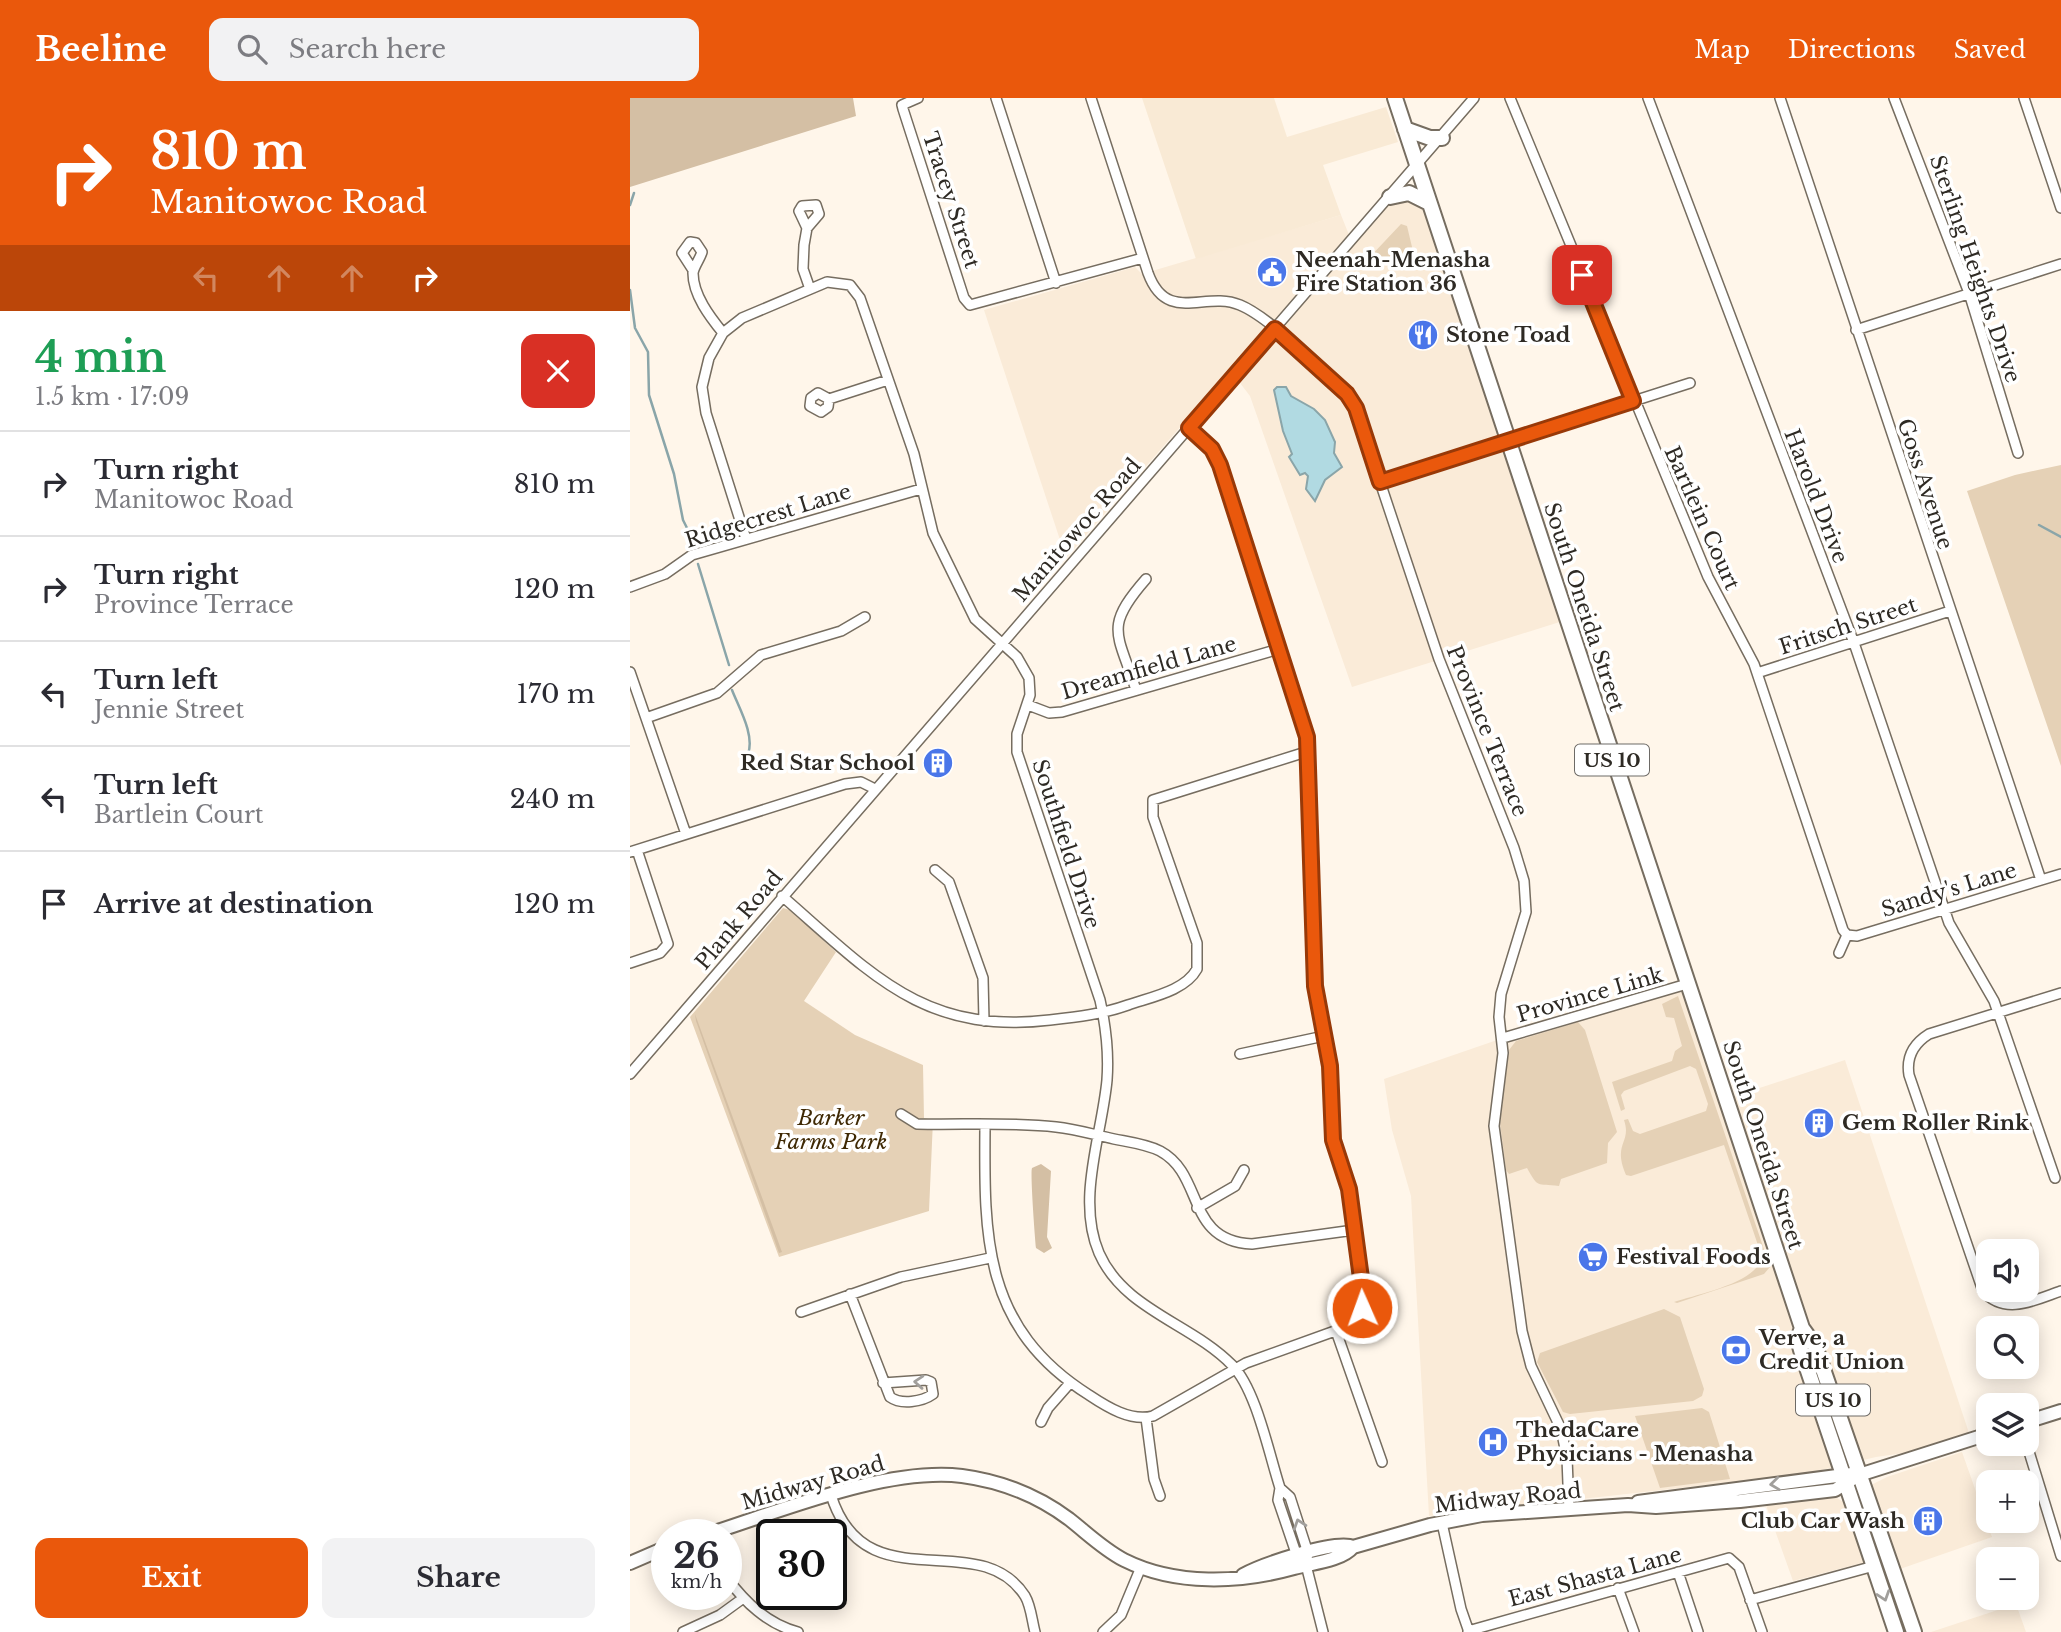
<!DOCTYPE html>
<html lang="en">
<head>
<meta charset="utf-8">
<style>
  body { margin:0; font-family:"Libre Baskerville",serif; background:#f2f2f3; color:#2b2b33; height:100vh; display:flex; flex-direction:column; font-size:26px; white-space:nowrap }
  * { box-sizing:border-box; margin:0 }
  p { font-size:23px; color:#7c7c81 }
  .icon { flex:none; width:38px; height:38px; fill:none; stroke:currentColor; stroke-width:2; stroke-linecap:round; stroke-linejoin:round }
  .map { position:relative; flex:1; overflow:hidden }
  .drawer { display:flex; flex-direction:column; background:#fff; width:630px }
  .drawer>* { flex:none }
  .guide { background:#ea580c; color:#fff; overflow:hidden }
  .buttons { position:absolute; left:1346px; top:1141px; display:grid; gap:14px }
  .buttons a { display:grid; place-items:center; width:63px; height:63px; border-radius:14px; background:#fff; box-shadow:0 4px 18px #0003; font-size:35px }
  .speed { position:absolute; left:21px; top:1421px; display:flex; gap:14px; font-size:35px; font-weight:700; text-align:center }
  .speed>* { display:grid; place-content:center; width:91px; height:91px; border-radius:50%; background:#fff; box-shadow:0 4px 18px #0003; line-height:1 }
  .speed small { font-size:18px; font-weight:400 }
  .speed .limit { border:4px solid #111; border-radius:10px; background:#fff; color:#111 }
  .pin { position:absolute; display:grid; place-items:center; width:60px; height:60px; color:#fff; margin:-30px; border-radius:14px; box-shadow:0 4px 10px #0006 }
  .me { position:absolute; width:77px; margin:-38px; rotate:358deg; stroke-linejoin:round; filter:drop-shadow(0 0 5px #0008) }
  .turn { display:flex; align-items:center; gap:24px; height:147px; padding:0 35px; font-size:32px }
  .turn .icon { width:91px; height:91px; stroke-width:2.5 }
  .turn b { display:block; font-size:49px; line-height:60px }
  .lanes { display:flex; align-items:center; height:66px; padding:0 35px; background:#0003; justify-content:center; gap:35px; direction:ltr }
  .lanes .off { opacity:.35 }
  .round { display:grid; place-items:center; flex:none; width:74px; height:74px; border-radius:14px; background:#f2f2f3 }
  .overview { display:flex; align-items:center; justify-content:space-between; height:119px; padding:0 35px }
  h1 { font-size:42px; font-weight:700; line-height:52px; color:#1e9e55 }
  .primary-button { display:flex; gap:14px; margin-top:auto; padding:14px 35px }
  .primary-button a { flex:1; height:80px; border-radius:14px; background:#ea580c; color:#fff; font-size:28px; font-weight:700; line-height:80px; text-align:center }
  .primary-button a+a { background:#f2f2f3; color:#2b2b33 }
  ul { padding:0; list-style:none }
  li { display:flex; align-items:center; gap:21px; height:105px; padding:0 35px; border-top:2px solid #e1e1e2 }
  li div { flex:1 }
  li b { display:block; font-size:26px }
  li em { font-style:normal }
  header { display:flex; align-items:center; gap:42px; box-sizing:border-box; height:98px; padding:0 35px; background:#ea580c; color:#fff }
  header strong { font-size:33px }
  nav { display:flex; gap:38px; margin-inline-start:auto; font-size:24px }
  .search { width:490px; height:63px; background:#f2f2f3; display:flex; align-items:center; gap:18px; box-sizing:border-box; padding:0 24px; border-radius:14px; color:#7c7c81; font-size:26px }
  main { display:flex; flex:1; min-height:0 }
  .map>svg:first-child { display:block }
  .commercial { fill:#faebd8 }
  .built { fill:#f9ead5 }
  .green { fill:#e5d1b6 }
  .forest { fill:#d4bfa4 }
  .water { fill:#b1dae2; stroke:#8aa5a9; stroke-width:2 }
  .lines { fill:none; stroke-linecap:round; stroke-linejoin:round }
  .stream { stroke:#8aa5a9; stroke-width:2.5 }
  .minor-casing { stroke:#766d60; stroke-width:12 }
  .major-casing { stroke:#766d60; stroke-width:16 }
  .highway-casing { stroke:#766d60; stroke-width:18 }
  .minor { stroke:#fff; stroke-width:9 }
  .major { stroke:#fff; stroke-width:12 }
  .highway { stroke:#fff; stroke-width:14 }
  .oneway { stroke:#a19f9c }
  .route-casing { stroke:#983908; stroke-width:18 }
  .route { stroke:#ea580c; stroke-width:12 }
  .labels { text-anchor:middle; stroke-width:7; stroke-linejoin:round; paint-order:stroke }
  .shield { fill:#fff; stroke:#6d6a66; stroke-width:2 }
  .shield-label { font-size:19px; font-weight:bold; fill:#2e2a24 }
  .street-label { font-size:21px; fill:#2e2a24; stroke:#fff }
  .poi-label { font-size:21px; font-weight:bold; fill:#2e2a24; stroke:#fff; text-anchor:start }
  .park-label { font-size:21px; font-style:italic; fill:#3f2904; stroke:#fff }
</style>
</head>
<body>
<header>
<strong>Beeline</strong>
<div class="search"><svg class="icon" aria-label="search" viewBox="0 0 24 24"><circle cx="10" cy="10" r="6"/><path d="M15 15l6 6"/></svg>Search here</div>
<nav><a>Map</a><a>Directions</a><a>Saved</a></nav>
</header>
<main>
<section class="drawer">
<div class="guide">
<div class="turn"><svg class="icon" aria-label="right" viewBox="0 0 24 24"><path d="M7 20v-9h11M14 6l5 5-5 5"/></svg><div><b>810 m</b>Manitowoc Road</div></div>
<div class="lanes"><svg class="icon off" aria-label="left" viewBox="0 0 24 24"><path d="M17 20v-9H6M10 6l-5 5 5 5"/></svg><svg class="icon off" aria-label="ahead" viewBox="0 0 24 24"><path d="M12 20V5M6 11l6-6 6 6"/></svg><svg class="icon off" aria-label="ahead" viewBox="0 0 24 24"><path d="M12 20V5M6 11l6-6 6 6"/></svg><svg class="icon" aria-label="right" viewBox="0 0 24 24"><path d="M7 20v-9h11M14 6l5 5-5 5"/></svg></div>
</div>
<div class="overview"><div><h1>4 min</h1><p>1.5 km · 17:09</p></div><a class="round" style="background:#d93025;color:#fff"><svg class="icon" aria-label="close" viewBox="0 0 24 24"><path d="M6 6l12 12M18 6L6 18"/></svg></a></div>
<ul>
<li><svg class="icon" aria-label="right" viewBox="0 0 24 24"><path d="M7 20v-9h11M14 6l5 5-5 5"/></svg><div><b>Turn right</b><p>Manitowoc Road</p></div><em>810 m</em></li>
<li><svg class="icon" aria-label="right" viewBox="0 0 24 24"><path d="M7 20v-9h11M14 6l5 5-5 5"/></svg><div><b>Turn right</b><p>Province Terrace</p></div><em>120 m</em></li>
<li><svg class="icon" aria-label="left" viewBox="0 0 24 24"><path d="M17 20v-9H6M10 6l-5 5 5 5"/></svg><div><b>Turn left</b><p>Jennie Street</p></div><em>170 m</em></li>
<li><svg class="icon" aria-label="left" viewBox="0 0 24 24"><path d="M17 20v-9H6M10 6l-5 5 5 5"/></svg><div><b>Turn left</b><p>Bartlein Court</p></div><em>240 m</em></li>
<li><svg class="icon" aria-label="arrive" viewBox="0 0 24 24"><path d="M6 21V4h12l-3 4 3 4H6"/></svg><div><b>Arrive at destination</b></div><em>120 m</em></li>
</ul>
<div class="primary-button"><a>Exit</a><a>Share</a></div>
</section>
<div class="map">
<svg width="1431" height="1534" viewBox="0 0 1431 1534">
  <rect width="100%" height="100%" fill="#fff6ea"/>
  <path class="commercial" d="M789,98L796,116L808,132L936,522L722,589L620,298L600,272L436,460L354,212L505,169L512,176L711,117L721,142L760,99Z
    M1057,886L1096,1001L1215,962L1339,1335L1330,1347L1246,1359L1175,1376L799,1418L781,1098L762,1032L754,981L873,940Z
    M1332,1354L1362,1439L1270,1471L1252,1434L1239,1388L1257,1379Z
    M1202,1397L1215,1405L1236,1464L1163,1483L1136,1407Z
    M1386,1506L1396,1534H1301Z"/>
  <path class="built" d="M512,0H644L657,39L756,9L768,44L693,67L711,117L566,161Z"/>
  <path class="green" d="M771,126L777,128L787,170L738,161Z
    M1431,367V668L1337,393L1385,377Z
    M153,810L160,812L206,854L174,903L225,937L293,967L294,1020L303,1022L299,1113L149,1159L60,919Z
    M1048,898L1140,1169L1134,1176L1047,1205L1044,1204C1068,1196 1127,1185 1132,1159L1094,1047L1001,1078L996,1077C982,1045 1002,1045 994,1022L998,1021L1003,1033L1010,1036L1076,1013L1078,1006L1066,971L1060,968L994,993L991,997L995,1011L991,1013L982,984L1042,963L1045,953L1052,948L1044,920L1036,919L1032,906Z
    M948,924L955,932L987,1034L978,1045L977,1065L931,1081L929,1088C906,1085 909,1091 897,1070L879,1076L876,1072L870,1025L879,952L886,943Z
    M1034,1211L1050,1219L1074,1291L1072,1298L1063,1303L940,1316L933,1314L907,1264L910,1255Z
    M1072,1310L1079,1314L1100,1381L1030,1390L1005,1318Z"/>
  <path class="forest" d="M0,0H223L226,18L0,89Z
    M65,916L152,1154L149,1155L66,923Z
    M411,1066L421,1073L417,1139L422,1150L414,1155L406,1150C405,1140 400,1075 402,1070Z"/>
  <path class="water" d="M647,289H656L661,298L684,311L695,322L705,344L704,355L712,369L695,382L685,403L676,391L678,378L675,375L670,377L659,359L662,356L653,333L644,292Z"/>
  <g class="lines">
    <path class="stream" d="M0,107L4,95
      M0,192L5,230L18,254L19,297L44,376L53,422L64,444
      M1409,427L1431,439
      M68,466L99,567
      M102,592C109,610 125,637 118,656"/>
    <g class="minor-casing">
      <path id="minor" d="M288,0L272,7L273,11L334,200L340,207L513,160
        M366,0L426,185
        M461,0L518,175C537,227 575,192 610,207C637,218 711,284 725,309L809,561L884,750L894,783L896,814L871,896L869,919L873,955L864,1028L892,1233L901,1268L931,1331L937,1360L939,1411
        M880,0L1078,479L1124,566L1213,832L1217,837
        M1018,0L1224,545L1319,825L1364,903L1425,1080
        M1150,0L1411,782
        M1264,0L1339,195L1388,355
        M1394,0L1431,110
        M177,130L169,113L172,108L186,107L189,116L177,130L174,147L173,171L180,191
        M63,172L52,155L60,144L66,145L72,154C70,161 64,168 63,175C63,197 80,219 93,235
        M1226,232L1431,166
        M199,301L198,309L191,314L180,308L181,300L188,295L199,301L258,282
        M750,384L1060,285
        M116,441L76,315L72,289L79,260L93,235L112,220L197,184L220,187L230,200L284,356L303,435L345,521L387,559L399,580L400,597L387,636V654L470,902C476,929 479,955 477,982C472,1037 446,1101 469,1155C494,1212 561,1225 602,1267C626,1291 639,1356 650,1390L660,1399L678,1455L676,1467L693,1534
        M0,489L35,476L62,457L291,391
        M0,574L56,736
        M1127,575L1320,513
        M506,592C488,535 473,530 516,481
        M398,607L419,615L432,614L649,551
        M16,620L87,595L131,557L211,533L235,519
        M0,754L215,686L231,684L245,691
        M305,772L319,784L353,880L354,923
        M152,798C241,875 293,937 420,922C447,919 473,916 498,907C521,899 555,893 567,871V845L523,719V702L679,653
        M1217,837L1227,838L1431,776
        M1209,855L1217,837
        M0,865L30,855L38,846L7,752
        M1431,895L1299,936C1283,946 1276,959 1279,977L1353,1193C1375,1218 1405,1202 1431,1193
        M873,940L1057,886
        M610,956L694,938
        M0,976L844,0
        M271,1016L287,1026C333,1027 381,1024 426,1029C446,1031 465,1037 484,1041C499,1044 516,1046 530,1053C575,1077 555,1143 622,1146L724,1132
        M355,1028C354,1140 353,1230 459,1297C477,1309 501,1324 523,1318L616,1265L716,1229L728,1217L733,1195L719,1091L703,1042L700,968L685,889L677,639L590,367L581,351L559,330
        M567,1110L605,1088L614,1072
        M220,1196L260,1299C271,1307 292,1304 303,1296L301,1284L296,1282L253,1285
        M171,1214L271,1179L360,1160
        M706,1233L752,1364
        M516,1320L524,1381L530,1398
        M411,1324L418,1310L440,1285
        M1396,1344L1431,1458
        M650,1390L648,1402L668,1461
        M201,1397C235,1507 349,1426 395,1498C401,1508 402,1523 405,1534
        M812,1425L831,1511L839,1534
        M1048,1474L1068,1534
        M96,1479C115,1504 137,1526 168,1534
        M988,1490L1004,1534
        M1120,1502L1244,1468
        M838,1533L1099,1460L1109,1469L1132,1534
        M53,1534L90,1517L112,1501
        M473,1534L491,1517L511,1469"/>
    </g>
    <g class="major-casing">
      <path id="major" d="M1396,1324L1431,1313
        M1008,1404L1222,1376
        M75,1437C149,1414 255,1369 332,1378C370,1383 408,1398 439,1421C457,1435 473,1451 494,1462C546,1488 610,1485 664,1470C682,1465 711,1463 723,1449L800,1427L852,1417L998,1407L1026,1409L1110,1403L1205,1392L1229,1377L1358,1336
        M0,1465L37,1449
        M613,1477C631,1467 706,1441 723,1449"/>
    </g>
    <g class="highway-casing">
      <path id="highway" d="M765,0L1172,1230L1185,1248L1284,1534
        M775,31L800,40H812
        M760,99L779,95L799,105
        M1172,1230L1168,1241L1171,1252L1266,1534"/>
    </g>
    <use href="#minor" class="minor"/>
    <use href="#major" class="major"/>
    <use href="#highway" class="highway"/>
  </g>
  <defs><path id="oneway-chevron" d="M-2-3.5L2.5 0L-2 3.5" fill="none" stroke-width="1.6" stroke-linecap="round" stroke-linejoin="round" transform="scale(1.75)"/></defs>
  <g class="oneway">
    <use href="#oneway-chevron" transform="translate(289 1284) rotate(-176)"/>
    <use href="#oneway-chevron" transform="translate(1145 1386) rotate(173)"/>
    <use href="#oneway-chevron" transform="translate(669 1426) rotate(-108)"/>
    <use href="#oneway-chevron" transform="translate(1254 1498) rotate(72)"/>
  </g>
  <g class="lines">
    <g class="route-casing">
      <path id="route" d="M732,1210L733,1195L719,1091L703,1042L700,968L685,888L677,639L590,367L582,351L559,330L645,231L717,296L726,310L750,384L1003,303L952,177"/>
    </g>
    <use href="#route" class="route"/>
  </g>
  <defs>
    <g id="civic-disc" transform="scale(1.575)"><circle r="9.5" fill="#4a76e9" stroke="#fff"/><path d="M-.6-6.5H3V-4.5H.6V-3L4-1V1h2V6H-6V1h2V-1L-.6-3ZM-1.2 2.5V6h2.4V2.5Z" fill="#fff"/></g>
    <g id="restaurant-disc" transform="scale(1.575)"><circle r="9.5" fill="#4a76e9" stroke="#fff"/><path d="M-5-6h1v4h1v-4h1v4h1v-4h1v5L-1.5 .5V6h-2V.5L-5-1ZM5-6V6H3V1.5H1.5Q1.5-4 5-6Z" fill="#fff"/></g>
    <g id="building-disc" transform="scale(1.575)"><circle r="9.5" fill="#4a76e9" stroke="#fff"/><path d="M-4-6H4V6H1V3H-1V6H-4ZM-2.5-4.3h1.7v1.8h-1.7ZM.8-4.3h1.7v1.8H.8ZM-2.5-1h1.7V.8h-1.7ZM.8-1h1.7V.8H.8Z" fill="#fff"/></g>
    <g id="supermarket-disc" transform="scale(1.575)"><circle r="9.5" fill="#4a76e9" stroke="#fff"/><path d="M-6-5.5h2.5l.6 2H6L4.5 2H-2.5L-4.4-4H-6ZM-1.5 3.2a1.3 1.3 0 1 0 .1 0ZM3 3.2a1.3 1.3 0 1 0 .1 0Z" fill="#fff"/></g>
    <g id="bank-disc" transform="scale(1.575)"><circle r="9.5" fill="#4a76e9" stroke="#fff"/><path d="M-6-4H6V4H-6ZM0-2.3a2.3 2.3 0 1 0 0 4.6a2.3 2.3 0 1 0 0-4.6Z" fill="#fff"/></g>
    <g id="hospital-disc" transform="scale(1.575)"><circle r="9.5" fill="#4a76e9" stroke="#fff"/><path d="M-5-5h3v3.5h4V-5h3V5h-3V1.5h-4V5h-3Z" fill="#fff"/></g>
  </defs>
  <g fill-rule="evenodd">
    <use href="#civic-disc" x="642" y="174"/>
    <use href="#restaurant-disc" x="793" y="237"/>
    <use href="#building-disc" x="308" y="665"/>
    <use href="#building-disc" x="1189" y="1025"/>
    <use href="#supermarket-disc" x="963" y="1159"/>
    <use href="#bank-disc" x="1106" y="1252"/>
    <use href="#hospital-disc" x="863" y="1344"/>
    <use href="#building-disc" x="1298" y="1423"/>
  </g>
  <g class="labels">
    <g class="shield">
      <rect x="945" y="646.5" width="74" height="31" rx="5"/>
      <rect x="1166" y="1286.5" width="74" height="31" rx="5"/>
    </g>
    <g class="shield-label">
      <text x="982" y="669">US 10</text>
      <text x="1203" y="1309">US 10</text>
    </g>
    <g class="street-label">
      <text transform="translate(321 102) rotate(72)" y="7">Tracey Street</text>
      <text transform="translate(1345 171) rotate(71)" y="7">Sterling Heights Drive</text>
      <text transform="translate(1295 386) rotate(72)" y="7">Goss Avenue</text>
      <text transform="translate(1186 398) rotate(69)" y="7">Harold Drive</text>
      <text transform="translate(138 418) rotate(-17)" y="7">Ridgecrest Lane</text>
      <text transform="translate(1072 420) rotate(66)" y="7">Bartlein Court</text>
      <text transform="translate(447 432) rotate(-49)" y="7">Manitowoc Road</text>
      <text transform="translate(954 509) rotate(72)" y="7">South Oneida Street</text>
      <text transform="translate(1218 528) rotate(-18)" y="7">Fritsch Street</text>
      <text transform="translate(519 570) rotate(-16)" y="7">Dreamfield Lane</text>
      <text transform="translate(857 633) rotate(68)" y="7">Province Terrace</text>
      <text transform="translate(436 746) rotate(72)" y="7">Southfield Drive</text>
      <text transform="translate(1319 792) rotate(-17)" y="7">Sandy's Lane</text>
      <text transform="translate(109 822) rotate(-50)" y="7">Plank Road</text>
      <text transform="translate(960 897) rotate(-16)" y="7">Province Link</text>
      <text transform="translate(1133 1047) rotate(72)" y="7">South Oneida Street</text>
      <text transform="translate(183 1385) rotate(-16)" y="7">Midway Road</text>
      <text transform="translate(878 1400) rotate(-6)" y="7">Midway Road</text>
      <text transform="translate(965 1479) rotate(-15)" y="7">East Shasta Lane</text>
    </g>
    <g class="poi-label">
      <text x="665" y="169">Neenah-Menasha<tspan x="665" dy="24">Fire Station 36</tspan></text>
      <text x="816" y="244">Stone Toad</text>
      <text x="285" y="672" text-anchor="end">Red Star School</text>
      <text x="1212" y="1032">Gem Roller Rink</text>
      <text x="986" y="1166">Festival Foods</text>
      <text x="1129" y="1247">Verve, a<tspan x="1129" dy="24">Credit Union</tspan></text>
      <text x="886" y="1339">ThedaCare<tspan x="886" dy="24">Physicians - Menasha</tspan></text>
      <text x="1275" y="1430" text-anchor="end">Club Car Wash</text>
    </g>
    <g class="park-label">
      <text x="201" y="1027">Barker<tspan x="201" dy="24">Farms Park</tspan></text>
    </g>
  </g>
</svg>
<div class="buttons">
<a><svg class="icon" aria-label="sound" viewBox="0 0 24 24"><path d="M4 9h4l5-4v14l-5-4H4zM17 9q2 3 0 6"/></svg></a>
<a><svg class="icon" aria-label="search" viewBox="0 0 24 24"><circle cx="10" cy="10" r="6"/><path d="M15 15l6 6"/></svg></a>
<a><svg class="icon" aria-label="layers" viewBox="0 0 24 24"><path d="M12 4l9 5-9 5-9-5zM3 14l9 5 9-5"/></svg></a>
<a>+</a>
<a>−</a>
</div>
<div class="speed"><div>26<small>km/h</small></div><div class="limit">30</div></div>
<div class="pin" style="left:952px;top:177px;background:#d93025"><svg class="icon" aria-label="arrive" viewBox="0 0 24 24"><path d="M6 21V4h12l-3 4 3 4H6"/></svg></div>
<svg class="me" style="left:732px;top:1210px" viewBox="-20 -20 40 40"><circle r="17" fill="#ea580c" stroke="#fff" stroke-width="3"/><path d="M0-11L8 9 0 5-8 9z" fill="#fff"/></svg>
</div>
</main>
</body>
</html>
